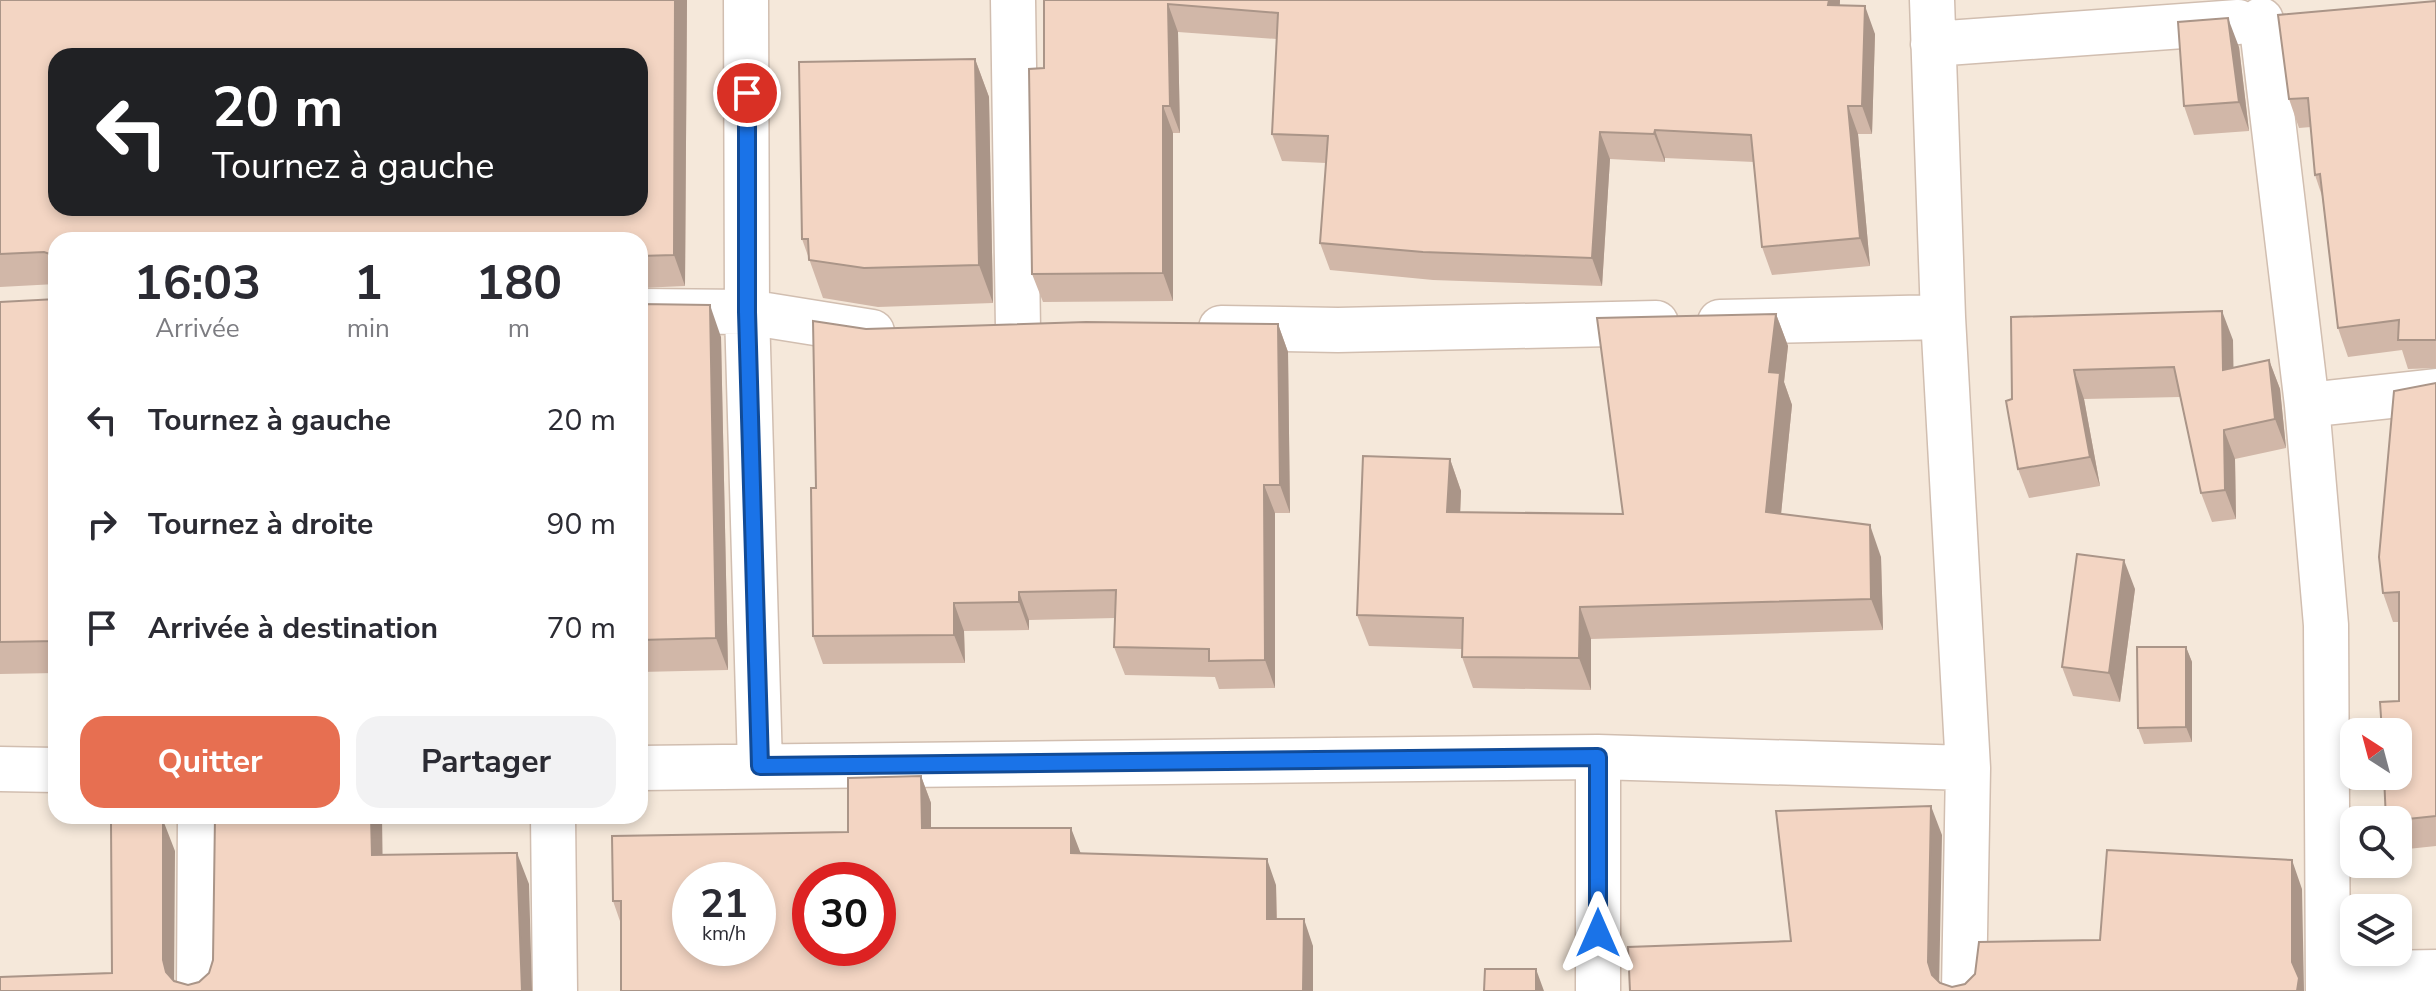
<!DOCTYPE html>
<html lang="fr">
<head>
<meta charset="utf-8">
<style>
  body { margin:0; font-family:"Nunito Sans",sans-serif; background:#f2f2f3; color:#2b2b33; height:100vh; display:flex; flex-direction:column; font-size:30px; white-space:nowrap }
  * { box-sizing:border-box; margin:0 }
  p { font-size:26px; color:#7c7c81 }
  .icon { flex:none; width:44px; height:44px; fill:none; stroke:currentColor; stroke-width:2; stroke-linecap:round; stroke-linejoin:round }
  .map { position:relative; flex:1; overflow:hidden }
  .details { position:absolute; left:48px; top:232px; width:600px; height:592px; display:flex; flex-direction:column; background:#fff; border-radius:24px; box-shadow:0 4px 12px #0003 }
  .details>* { flex:none }
  .banner { position:absolute; left:48px; top:48px; width:600px; height:168px; border-radius:24px; box-shadow:0 4px 12px #0003; background:#202124; color:#fff; overflow:hidden }
  .needle { width:52px; rotate:324deg }
  .controls { position:absolute; left:2340px; top:718px; display:grid; gap:16px }
  .controls a { display:grid; place-items:center; width:72px; height:72px; border-radius:16px; background:#fff; box-shadow:0 4px 12px #0003; font-size:40px }
  .speed { position:absolute; left:672px; top:862px; display:flex; gap:16px; font-size:40px; font-weight:700; text-align:center }
  .speed>* { display:grid; place-content:center; width:104px; height:104px; border-radius:50%; background:#fff; box-shadow:0 4px 12px #0003; line-height:1 }
  .speed small { font-size:20px; font-weight:400 }
  .speed .limit { border:12px solid #d22; background:#fff; color:#111 }
  .pin { position:absolute; display:grid; place-items:center; width:68px; height:68px; color:#fff; margin:-34px; border:4px solid #fff; border-radius:50%; box-shadow:0 2px 8px #0007 }
  .me { position:absolute; width:88px; margin:-44px; rotate:0deg; stroke-linejoin:round; filter:drop-shadow(0 0 6px #0008) }
  .turn { display:flex; align-items:center; gap:28px; height:168px; padding:0 32px; font-size:36px }
  .turn .icon { width:104px; height:104px; stroke-width:2.5 }
  .turn b { display:block; font-size:56px; line-height:68px }
  .eta { display:flex; justify-content:space-evenly; align-items:center; height:136px; text-align:center }
  .eta b { font-size:48px; font-weight:700; line-height:56px }
  .primary-button { display:flex; gap:16px; margin-top:auto; padding:16px 32px }
  .primary-button a { flex:1; height:92px; border-radius:24px; background:#e76f51; color:#fff; font-size:32px; font-weight:700; line-height:92px; text-align:center }
  .primary-button a+a { background:#f2f2f3; color:#2b2b33 }
  ul { padding:0; list-style:none }
  li { display:flex; align-items:center; gap:24px; height:104px; padding:0 32px }
  li div { flex:1 }
  li b { display:block; font-size:30px }
  li em { font-style:normal }
  .map>svg:first-child { display:block }
  .residential { fill:#f5e8da; fill-rule:evenodd }
  .lines { fill:none; stroke-linecap:round; stroke-linejoin:round }
  .minor-casing { stroke:#d1beb0; stroke-width:47 }
  .minor { stroke:#fff; stroke-width:44 }
  .wall { fill:#d1b7a8 }
  .shaded-wall { fill:#aa9588 }
  .building { fill:#f3d5c3; stroke:#aa9588; stroke-width:2; fill-rule:evenodd }
  .route-casing { stroke:#114b97; stroke-width:20 }
  .route { stroke:#1a73e8; stroke-width:14 }
</style>
</head>
<body>
<div class="map">
<svg width="2436" height="991" viewBox="0 0 2436 991">
  <rect width="100%" height="100%" fill="#fdf6ec"/>
  <path class="residential" d="M0,0H2436V991H0ZM56,56H640V208H56ZM56,240H640V816H56ZM2354,732H2398V776H2354ZM2354,820H2398V864H2354ZM690,880H758V948H690ZM810,880H878V948H810ZM2354,908H2398V952H2354Z"/>
  <g class="lines">
    <g class="minor-casing">
      <path id="minor" d="M746,0L747,312L760,766
        M1013,0L1018,329
        M1932,0L1943,317L1968,768L1964,991
        M2261,20L2307,405L2326,625L2328,991
        M1933,44L2238,22
        M640,311L747,312L872,332
        M1720,322L1943,317
        M1221,328L1338,330L1656,323
        M2307,405L2436,391
        M1598,757V991
        M640,768L1598,757L1968,768
        M0,769L56,770
        M553,816L555,991
        M2328,974L2436,972
        M199,991L200,816"/>
    </g>
    <use href="#minor" class="minor"/>
  </g>
  <path class="wall" d="M0,0H687L685,286L640,288V240H56V284L0,287Z
    M1044,0H1840L1839,5L1875,34L1872,134H1858L1870,266L1772,275L1762,247L1754,162L1665,158V162L1610,159L1602,286L1433,280L1330,270L1320,243L1326,163L1282,161L1272,134L1277,39L1178,32L1180,133H1173V301L1043,302L1032,274L1044,68Z
    M2436,1V368L2408,369L2402,350L2348,357L2338,328L2322,196L2315,175L2311,127L2299,128L2289,99Z
    M2239,47L2249,131L2194,135L2184,106Z
    M975,59L989,97L993,303L878,307L823,298L802,239Z
    M56,299V673L0,674V302Z
    M640,304L721,337L728,670L640,672Z
    M1776,314L1788,346L1784,382L1792,405L1781,514L1881,557L1883,630L1591,639V690L1473,688L1462,657V649L1369,646L1357,615L1450,459L1461,491L1460,513L1623,514Z
    M2011,317L2233,340V368L2269,360L2280,389L2286,448L2235,459L2236,519L2212,522L2201,493L2180,397L2084,399L2100,486L2029,498L2018,469L2012,399Z
    M1278,324L1288,352L1290,513H1275V688L1219,689L1215,677L1125,675L1114,647L1115,618L1029,620V630L964,631L965,663L823,664L813,636L816,488L866,329Z
    M2436,383V846L2398,850L2399,622H2393L2383,593Z
    M2135,589L2120,702L2073,696L2062,667Z
    M2186,647L2192,662V742L2144,744L2138,728Z
    M921,776L931,803V828L1276,885L1277,919L1313,946V991H621V924L613,901L848,832Z"/>
  <path class="shaded-wall" d="M675,0H687L685,286L674,255Z
    M1829,0H1840L1839,33L1828,5Z
    M1168,4L1178,32L1180,133L1170,106Z
    M1865,6L1875,34L1872,134L1862,106Z
    M2228,18L2239,47L2249,131L2239,102Z
    M975,59L989,97L993,303L979,265Z
    M1163,106L1173,133V301L1163,273Z
    M1848,106L1858,134L1870,266L1860,238Z
    M1655,130L1665,158V162L1654,134Z
    M1600,132L1610,159L1602,286L1592,258Z
    M710,305L721,337L728,670L716,638Z
    M2222,311L2233,340L2234,399L2223,370Z
    M1776,314L1788,346L1784,382L1792,405L1778,544L1766,512L1769,372Z
    M1278,324L1288,352L1290,513L1280,485Z
    M2269,360L2280,389L2286,448L2275,419Z
    M2074,370L2084,399L2100,486L2090,457Z
    M2224,430L2235,459L2236,519L2225,490Z
    M1450,459L1461,491L1459,544L1447,512Z
    M1264,485L1275,513V688L1265,660Z
    M1870,525L1881,557L1883,630L1871,599Z
    M2124,560L2135,589L2120,702L2109,673Z
    M1019,592L1029,620V630L1019,602Z
    M954,603L964,631L965,663L954,635Z
    M1580,607L1591,639V690L1579,658Z
    M2186,647L2192,662V742L2186,727Z
    M921,776L931,803V855L922,828Z
    M1931,806L1942,835L1939,991L1932,975L1928,962Z
    M371,816H382L383,887L372,855Z
    M163,820L175,851L174,991L166,972L163,960Z
    M1071,828L1081,854L1071,853Z
    M517,853L529,884L532,991H522Z
    M1267,859L1276,885L1277,945L1267,919Z
    M2292,860L2302,889L2304,991H2297L2292,962Z
    M1304,919L1313,946V991H1303Z
    M1536,969L1544,991H1536Z"/>
  <path class="building" d="M0,0H675L674,255L640,256V240H56V256L44,252L0,254ZM56,56H640V208H56Z
    M1044,0H1829L1828,5L1865,6L1862,106H1848L1860,238L1762,247L1751,135L1655,130L1654,134L1600,132L1592,258L1423,252L1320,243L1328,136L1272,134L1278,13L1168,4L1170,106H1163V273L1032,274L1029,69L1044,68Z
    M2436,1V340H2398L2399,320L2338,328L2320,174L2315,175L2308,98L2289,99L2278,15Z
    M2228,18L2239,102L2184,106L2178,22Z
    M975,59L979,265L864,268L809,260L808,239H802L799,62Z
    M56,299V641L0,642V302Z
    M640,304L710,305L716,638L640,640Z
    M2222,311L2223,370L2269,360L2275,419L2224,430L2225,490L2201,493L2174,367L2074,370L2090,457L2018,469L2006,401L2012,399L2011,317Z
    M1776,314L1769,372L1780,373L1766,512L1870,525L1871,599L1580,607L1579,658L1462,657L1463,618L1357,615L1363,456L1450,459L1447,512L1623,514L1597,318Z
    M813,321L866,329L1086,322L1278,324L1280,485H1264L1265,660L1209,661V649L1114,647L1116,590L1019,592V602L954,603V635L813,636L811,488H816Z
    M2436,383V816L2398,820H2386L2384,776H2398V732H2382L2380,702L2399,701V592L2383,593L2379,557L2394,391Z
    M2077,554L2124,560L2109,673L2062,667Z
    M2137,647H2186V727L2138,728Z
    M921,776L922,828H1071V853L1267,859V919H1304L1303,991H621V901H613L612,836L848,832V778ZM690,880H758V948H690ZM810,880H878V948H810Z
    M1931,806L1928,962L1932,975L1940,983L1952,987L1965,984L1975,974L1979,942L2100,940L2107,850L2292,860V962L2299,978L2297,991H1630L1628,947L1791,941L1776,811Z
    M215,816H371L372,855L517,853L522,991H0V977L112,973L111,822L163,820V960L166,972L174,981L188,985L199,982L209,973L213,960Z
    M1485,969H1536V991H1484Z"/>
  <g class="lines">
    <g class="route-casing">
      <path id="route" d="M747,93V312L760,766L1598,757V933"/>
    </g>
    <use href="#route" class="route"/>
  </g>
</svg>
<div class="controls">
<a><svg class="needle" viewBox="-14 -14 28 28"><path d="M0-13l5 13h-10z" fill="#e53935"/><path d="M0 13l5-13h-10z" fill="#7c7c81"/></svg></a>
<a><svg class="icon" aria-label="search" viewBox="0 0 24 24"><circle cx="10" cy="10" r="6"/><path d="M15 15l6 6"/></svg></a>
<a><svg class="icon" aria-label="layers" viewBox="0 0 24 24"><path d="M12 4l9 5-9 5-9-5zM3 14l9 5 9-5"/></svg></a>
</div>
<div class="speed"><div>21<small>km/h</small></div><div class="limit">30</div></div>
<div class="pin" style="left:747px;top:93px;background:#d93025"><svg class="icon" aria-label="arrive" viewBox="0 0 24 24"><path d="M6 21V4h12l-3 4 3 4H6"/></svg></div>
<svg class="me" style="left:1598px;top:933px" viewBox="-20 -20 40 40"><path d="M0-17L14 15 0 8-14 15z" fill="#1a73e8" stroke="#fff" stroke-width="4"/></svg>
<div class="banner">
<div class="turn"><svg class="icon" aria-label="left" viewBox="0 0 24 24"><path d="M17 20v-9H6M10 6l-5 5 5 5"/></svg><div><b>20 m</b>Tournez à gauche</div></div>
</div>
<section class="details">
<div class="eta">
<div><b>16:03</b><p>Arrivée</p></div>
<div><b>1</b><p>min</p></div>
<div><b>180</b><p>m</p></div>
</div>
<ul>
<li><svg class="icon" aria-label="left" viewBox="0 0 24 24"><path d="M17 20v-9H6M10 6l-5 5 5 5"/></svg><div><b>Tournez à gauche</b></div><em>20 m</em></li>
<li><svg class="icon" aria-label="right" viewBox="0 0 24 24"><path d="M7 20v-9h11M14 6l5 5-5 5"/></svg><div><b>Tournez à droite</b></div><em>90 m</em></li>
<li><svg class="icon" aria-label="arrive" viewBox="0 0 24 24"><path d="M6 21V4h12l-3 4 3 4H6"/></svg><div><b>Arrivée à destination</b></div><em>70 m</em></li>
</ul>
<div class="primary-button"><a>Quitter</a><a>Partager</a></div>
</section>
</div>
</body>
</html>
